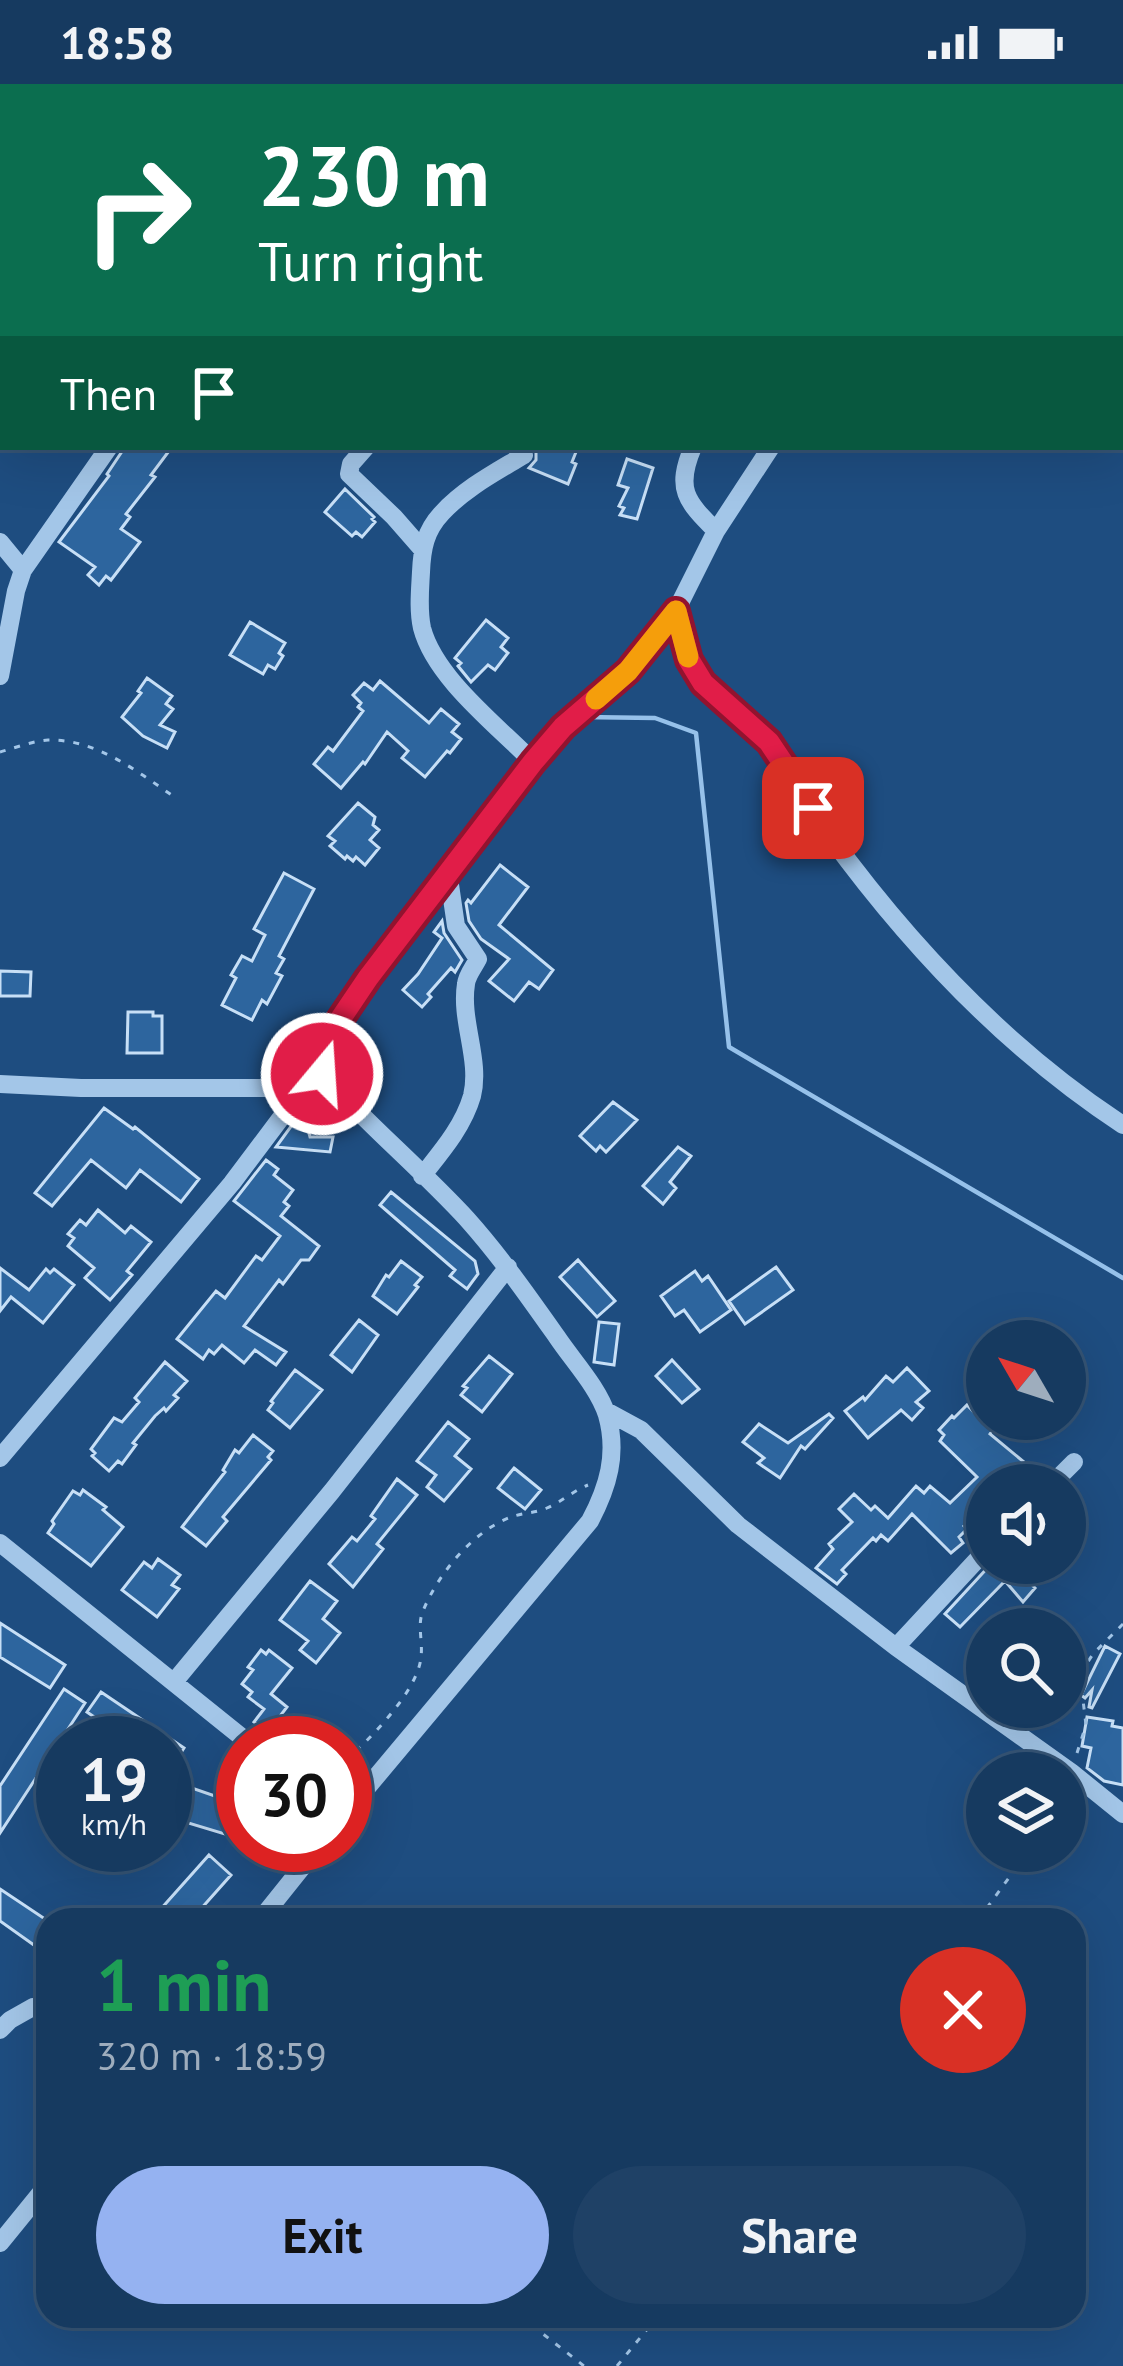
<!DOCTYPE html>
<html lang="en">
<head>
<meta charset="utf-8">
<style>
  body { margin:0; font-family:"PT Sans",sans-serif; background:#1f4166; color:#f1f3f6; height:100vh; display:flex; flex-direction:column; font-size:45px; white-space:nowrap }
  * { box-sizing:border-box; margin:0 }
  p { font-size:39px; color:#9eadbd }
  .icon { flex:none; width:66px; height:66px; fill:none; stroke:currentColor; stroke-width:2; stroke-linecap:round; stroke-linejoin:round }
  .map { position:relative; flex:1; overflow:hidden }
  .panel { position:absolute; left:36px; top:1824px; width:1050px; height:420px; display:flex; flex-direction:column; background:#163a60; border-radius:36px; box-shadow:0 12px 48px #0002,0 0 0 3px #355475 }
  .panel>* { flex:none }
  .hud { position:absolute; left:0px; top:0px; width:1125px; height:366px; box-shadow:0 12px 48px #0002,0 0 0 3px #355475; background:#0b6e4f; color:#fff; overflow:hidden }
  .needle { width:78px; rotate:309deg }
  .fabs { position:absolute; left:966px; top:1236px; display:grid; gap:24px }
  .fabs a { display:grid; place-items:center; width:120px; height:120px; border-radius:50%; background:#163a60; box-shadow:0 12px 48px #0002,0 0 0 3px #355475; font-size:60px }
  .speed { position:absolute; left:36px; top:1632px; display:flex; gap:24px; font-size:60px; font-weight:700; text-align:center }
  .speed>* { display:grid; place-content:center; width:156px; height:156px; border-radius:50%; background:#163a60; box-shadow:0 12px 48px #0002,0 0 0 3px #355475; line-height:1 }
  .speed small { font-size:30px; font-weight:400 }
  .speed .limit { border:18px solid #d22; background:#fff; color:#111 }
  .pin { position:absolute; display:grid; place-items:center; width:102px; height:102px; color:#fff; margin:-51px; border-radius:24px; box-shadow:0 6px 18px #0006 }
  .me { position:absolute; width:132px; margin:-66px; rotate:18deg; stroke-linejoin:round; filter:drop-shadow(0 0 9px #0008) }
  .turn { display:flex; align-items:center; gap:42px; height:252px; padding:0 60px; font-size:54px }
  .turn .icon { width:156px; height:156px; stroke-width:2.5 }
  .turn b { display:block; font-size:84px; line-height:102px }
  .then { display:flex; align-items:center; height:114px; padding:0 60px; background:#0003; gap:24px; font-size:45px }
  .round { display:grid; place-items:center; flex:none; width:126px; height:126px; border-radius:63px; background:#1f4166 }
  .summary { display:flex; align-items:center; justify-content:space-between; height:204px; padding:0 60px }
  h1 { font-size:72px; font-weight:700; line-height:90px; color:#1e9e55 }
  .cta { display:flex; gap:24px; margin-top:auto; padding:24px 60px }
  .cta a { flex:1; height:138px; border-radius:72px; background:#95b2f1; color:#111; font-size:48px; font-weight:700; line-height:138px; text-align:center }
  .cta a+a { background:#1f4166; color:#f1f3f6 }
  .status { display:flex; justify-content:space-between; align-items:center; height:84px; padding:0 60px; background:#163a60; direction:ltr }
  .status svg { height:33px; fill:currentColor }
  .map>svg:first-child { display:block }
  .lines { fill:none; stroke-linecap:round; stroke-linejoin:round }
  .stream { stroke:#96c1ea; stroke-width:4.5 }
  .building { fill:#2d659e; stroke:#c7dff6; stroke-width:3 }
  .path { stroke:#a3c6e8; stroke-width:3; stroke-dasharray:6 9; stroke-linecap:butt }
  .minor { stroke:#a3c6e8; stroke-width:18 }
  .route-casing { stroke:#92132f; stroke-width:30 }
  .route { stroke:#e11d48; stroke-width:21 }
  .slow { stroke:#f59e0b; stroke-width:21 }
</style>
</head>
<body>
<div class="status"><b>18:58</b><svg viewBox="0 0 49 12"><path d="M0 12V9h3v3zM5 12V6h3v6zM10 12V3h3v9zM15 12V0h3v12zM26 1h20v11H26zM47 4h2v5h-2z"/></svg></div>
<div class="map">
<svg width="1123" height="2282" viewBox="0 0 1123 2282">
  <rect width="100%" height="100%" fill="#1e4d80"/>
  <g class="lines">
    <path class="stream" d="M582,633L655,634L696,649L729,963L1123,1194"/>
  </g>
  <path class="building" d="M125,363H172L151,391L155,393L126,430L130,433L121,445L140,458L111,496L106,492L99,501L88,491L95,483L59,458L109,392L107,390Z
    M578,363L572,378L576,380L568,400L529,384L536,376V363Z
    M627,375L653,384L637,435L620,431L624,424L619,422L628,404L618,401Z
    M345,405L374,433L372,435L375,438L362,453L356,448L352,452L325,428Z
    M486,536L508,554L501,563L508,569L495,586L488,581L471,598L458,582L461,579L455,574Z
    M250,538L285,559L279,569L283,572L275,585L268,581L263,590L230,571Z
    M147,594L172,612L166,620L173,625L160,641L175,648L167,664L143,652L122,633L141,609L138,607Z
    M380,597L429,639L441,625L459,640L452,648L461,655L450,669L447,667L425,693L402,674L408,667L387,648L365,680L363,678L341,704L314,680L328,663L333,667L363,627L358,623L361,619L353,611L364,599L373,606Z
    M358,719L375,733L373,741L379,746L370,756L379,764L365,781L356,773L353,777L347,772L345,775L330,762L335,757L328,752Z
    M500,781L528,803L499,841L553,886L539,905L529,898L514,917L489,897L509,875L481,855L469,837L466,819L468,816L471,819Z
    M284,789L314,805L279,872L284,875L276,889L282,892L267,920L262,916L252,936L222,921L236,894L231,891L242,872L252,877L265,851L254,845Z
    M442,837L444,849L462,876L455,888L451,884L428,910L431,913L422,923L403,906L418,890L442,854L434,848Z
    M0,887L31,888L30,912H0Z
    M128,928H153V932H162V969H127Z
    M613,1018L637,1036L606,1068L600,1062L596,1067L580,1052Z
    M104,1024L133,1045L135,1043L199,1095L181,1118L140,1086L126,1104L91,1076L52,1122L35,1109Z
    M292,1041L307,1042L310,1053H333L330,1068L276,1063Z
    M678,1063L691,1072L670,1098L676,1104L663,1120L643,1102Z
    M266,1076L278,1085L274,1091L293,1106L284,1118L289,1122L281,1132L319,1162L309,1176H301L283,1200L279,1196L244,1242L286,1268L276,1281L255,1266L244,1279L222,1261L214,1270L209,1266L203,1275L177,1255L216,1207L225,1214L256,1172L262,1176L280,1152L234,1117Z
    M391,1108L475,1177L478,1190L467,1205L450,1192L455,1186L380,1121Z
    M98,1126L125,1149L131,1142L151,1158L127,1187L132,1191L110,1216L85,1194L94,1184L68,1162L74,1154L68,1150L80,1136L86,1141Z
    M578,1176L615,1217L597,1233L560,1193Z
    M401,1177L422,1193L415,1201L418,1203L397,1230L373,1212L386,1191L389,1193Z
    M776,1183L793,1206L745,1240L729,1217Z
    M0,1184L29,1206L46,1185L50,1189L54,1185L74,1201L43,1239L11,1213L0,1227Z
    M695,1187L702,1197L708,1192L731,1226L700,1248L684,1226L675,1232L661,1212Z
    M359,1236L378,1251L352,1288L331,1271Z
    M599,1238L619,1240L614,1281L594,1278Z
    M489,1272L512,1290L482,1328L461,1311L467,1304L463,1302Z
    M672,1276L699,1305L682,1319L656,1292Z
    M165,1278L187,1297L174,1311L178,1314L166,1327L164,1324L155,1332L133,1359L136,1361L122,1380L118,1377L109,1387L92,1372L95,1369L91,1365L114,1334L122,1338L139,1318L135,1314Z
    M907,1284L929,1307L916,1318L923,1324L912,1336L901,1326L868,1354L845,1327L863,1313L865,1316L886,1292L893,1298Z
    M295,1286L322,1306L290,1344L268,1326L273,1319L271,1317Z
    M967,1321L992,1347L990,1350L1030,1383L1015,1401H987V1417L964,1442L967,1445L959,1453L963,1459L951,1469L912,1430L888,1457L881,1451L876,1457L873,1454L842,1486L846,1490L837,1500L816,1484L833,1465L829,1460L852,1438L839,1425L854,1410L871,1426L875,1422L888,1434L916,1402L924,1409L930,1402L950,1419L977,1393L940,1357L944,1351L939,1346L952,1332L954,1334Z
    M829,1330L833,1334L805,1365L801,1362L780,1394L758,1379L764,1374L743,1358L759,1340L788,1359Z
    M448,1338L469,1355L455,1372L471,1385L444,1417L427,1403L436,1391L417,1377Z
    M253,1351L273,1367L268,1373L271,1376L223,1433L227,1437L206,1462L182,1443L225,1388L223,1386L235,1366L239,1369Z
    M514,1384L541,1406L525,1425L498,1404Z
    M397,1395L417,1411L377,1460L383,1465L353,1503L329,1480L352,1453L357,1457L375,1435L371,1432Z
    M83,1406L106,1423L103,1426L123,1443L91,1482L48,1449L54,1440L52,1437L73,1407L80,1411Z
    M158,1475L180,1491L172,1501L179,1505L157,1533L122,1506L144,1478L152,1484Z
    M992,1479H1024L1038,1491L1031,1500L1035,1504L1023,1518L1005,1497L960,1543L945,1530Z
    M310,1497L337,1517L323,1535L340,1549L316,1579L300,1566L308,1557L280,1536Z
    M0,1539L65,1581L50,1604L0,1573Z
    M1105,1562L1120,1570L1092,1624L1089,1623L1092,1606L1085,1614L1081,1611Z
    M261,1566L266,1570L269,1566L292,1584L271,1610L287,1623L268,1648L254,1638L264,1625L248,1613L252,1608L242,1600L253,1586L248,1583Z
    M64,1605L85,1619L0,1749V1702Z
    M101,1608L184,1664L170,1686L184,1693L180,1700L238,1720L228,1751L165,1732L167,1689L165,1692V1659H132L87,1628Z
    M1087,1633L1113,1637L1112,1642L1123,1644V1701L1104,1697L1087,1684L1091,1664L1082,1662Z
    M209,1771L231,1791L191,1836H151Z
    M0,1805L48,1837V1871L0,1837Z"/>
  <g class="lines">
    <path class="path" d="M367,0V3
      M0,668C15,664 32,657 48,656C96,655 135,686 173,712
      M1077,1669L1086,1641L1083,1616L1070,1605L1093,1570L1123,1540
      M345,1677C370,1655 418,1607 421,1573C423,1558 417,1540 423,1527C438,1490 473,1447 511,1433C522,1429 536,1429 547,1424C561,1418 573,1407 588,1401
      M1065,1732L1076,1720
      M978,1836L1011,1791L1033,1767
      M520,2232L584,2282
      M617,2282L658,2232"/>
    <path class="minor" d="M155,0L156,3
      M460,0V3
      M395,3L397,0
      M867,3L869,0
      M1004,3L1006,0
      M0,188L3,185
      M1122,336L1123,337
      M366,363L351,380L349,390L394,433L422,465
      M693,363C675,405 686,417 716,447
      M524,371C496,388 465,404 442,429C425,447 422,465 421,488C420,507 418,526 422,544C435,594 498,642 533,678
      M0,458L23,486
      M676,527C682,551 687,576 701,596C719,620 749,636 769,658C793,686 808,721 829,751C910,862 1007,965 1123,1041
      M0,592L16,507L23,486L109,363
      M0,1000L81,1004H284L308,999
      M422,1092C441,1068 463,1043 472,1012C481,976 460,937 466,900C467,891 474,883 478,875L456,842L448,787
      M606,1327L641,1346L738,1441L896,1563L1071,1688L1123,1730
      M0,1374L232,1099L307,999
      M1051,1401L1074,1378
      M0,1459L249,1659
      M896,1563L987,1465
      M174,1598L332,1407L508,1183
      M345,1730L590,1437C608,1403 618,1370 607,1331C598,1303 573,1277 557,1253C528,1212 500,1172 467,1135C421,1085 368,1041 322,990L323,968L337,940L368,894L533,678L563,643L628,587L652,560L676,527L716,447L771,363
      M260,1836L320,1761
      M0,1946L10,1936L33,1923
      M0,2159L48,2100"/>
  </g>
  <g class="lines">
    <g class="route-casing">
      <path id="route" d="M322,990L323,968L337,940L368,894L533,678L563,643L628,587L676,527L689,576L703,599L769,658L813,724"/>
    </g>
    <use href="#route" class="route"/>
    <path class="slow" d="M596,615L628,587L676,527L688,573"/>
  </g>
</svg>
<div class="fabs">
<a><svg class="needle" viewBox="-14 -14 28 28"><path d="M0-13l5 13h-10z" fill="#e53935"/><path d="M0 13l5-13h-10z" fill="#9eadbd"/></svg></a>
<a><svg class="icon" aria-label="sound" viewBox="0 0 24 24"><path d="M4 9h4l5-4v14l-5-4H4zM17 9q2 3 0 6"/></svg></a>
<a><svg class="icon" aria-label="search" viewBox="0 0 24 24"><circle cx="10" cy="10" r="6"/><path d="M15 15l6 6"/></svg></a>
<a><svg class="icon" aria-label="layers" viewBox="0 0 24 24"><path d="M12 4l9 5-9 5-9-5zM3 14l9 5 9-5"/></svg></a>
</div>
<div class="speed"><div>19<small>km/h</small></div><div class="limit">30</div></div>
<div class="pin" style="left:813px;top:724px;background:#d93025"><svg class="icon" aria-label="arrive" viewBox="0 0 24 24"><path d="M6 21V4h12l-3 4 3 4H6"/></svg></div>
<svg class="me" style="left:322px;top:990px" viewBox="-20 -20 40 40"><circle r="17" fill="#e11d48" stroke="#fff" stroke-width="3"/><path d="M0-11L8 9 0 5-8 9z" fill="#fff"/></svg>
<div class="hud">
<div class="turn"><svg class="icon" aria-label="right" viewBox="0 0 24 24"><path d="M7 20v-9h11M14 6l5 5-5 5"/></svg><div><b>230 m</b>Turn right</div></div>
<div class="then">Then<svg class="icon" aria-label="arrive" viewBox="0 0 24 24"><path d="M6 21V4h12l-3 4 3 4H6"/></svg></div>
</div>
<section class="panel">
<div class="summary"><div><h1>1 min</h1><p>320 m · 18:59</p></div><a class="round" style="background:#d93025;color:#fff"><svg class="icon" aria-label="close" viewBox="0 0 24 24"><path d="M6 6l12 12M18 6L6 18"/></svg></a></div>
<div class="cta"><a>Exit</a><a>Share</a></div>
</section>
</div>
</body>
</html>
